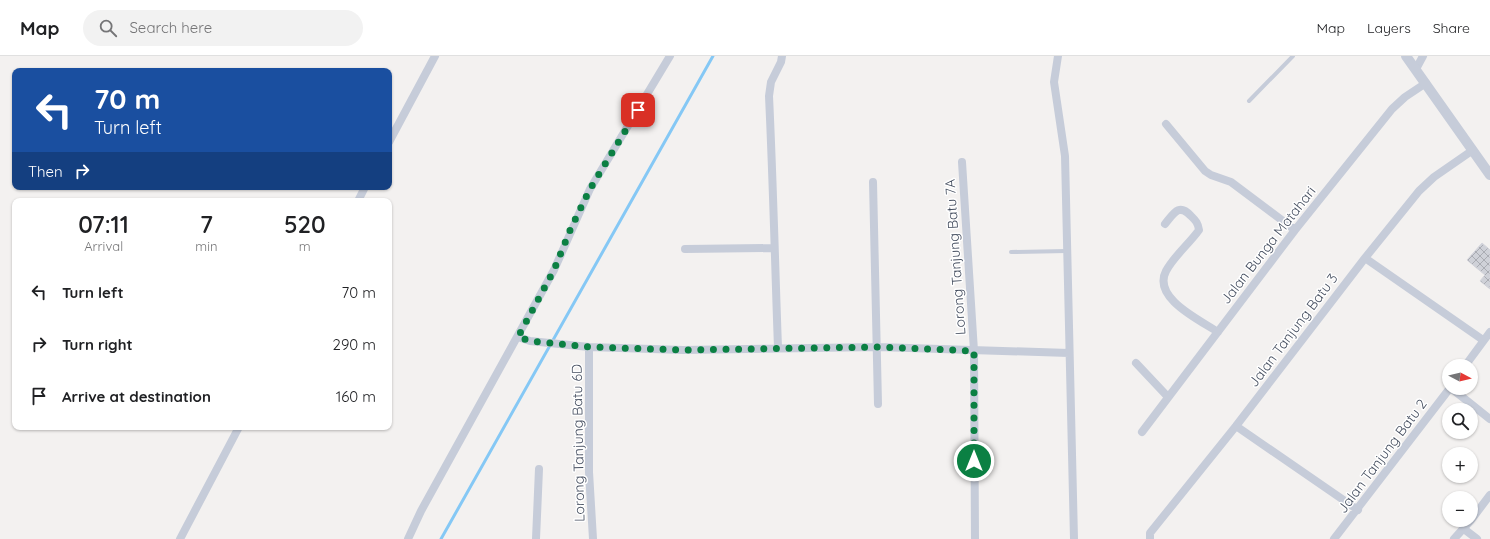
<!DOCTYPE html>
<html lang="en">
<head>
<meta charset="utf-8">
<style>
  body { margin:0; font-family:Quicksand,sans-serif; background:#f2f2f2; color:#202124; height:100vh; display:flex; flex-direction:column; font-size:15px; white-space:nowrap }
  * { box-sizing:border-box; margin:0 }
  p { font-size:13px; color:#757577 }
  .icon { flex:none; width:22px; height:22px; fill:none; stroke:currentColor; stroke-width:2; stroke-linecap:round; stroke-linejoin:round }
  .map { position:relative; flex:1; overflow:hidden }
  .drawer { position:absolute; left:12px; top:142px; width:380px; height:232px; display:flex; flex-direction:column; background:#fff; border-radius:8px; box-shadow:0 1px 3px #0004 }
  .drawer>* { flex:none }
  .hud { position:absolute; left:12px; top:12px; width:380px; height:122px; border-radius:8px; box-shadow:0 1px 3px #0004; background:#1a4fa0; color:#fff; overflow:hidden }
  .needle { width:26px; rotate:97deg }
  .controls { position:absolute; left:1442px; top:303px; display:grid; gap:8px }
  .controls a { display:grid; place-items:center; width:36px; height:36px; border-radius:50%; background:#fff; box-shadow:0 1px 3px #0004; font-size:20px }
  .pin { position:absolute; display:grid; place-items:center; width:34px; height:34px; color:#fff; margin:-17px; border-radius:8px; box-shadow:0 2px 6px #0006 }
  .me { position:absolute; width:44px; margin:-22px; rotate:0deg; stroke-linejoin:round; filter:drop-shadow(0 0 3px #0008) }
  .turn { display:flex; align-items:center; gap:14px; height:84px; padding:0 16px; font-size:18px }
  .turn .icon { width:52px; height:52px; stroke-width:2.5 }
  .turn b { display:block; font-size:28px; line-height:34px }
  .then { display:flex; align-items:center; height:38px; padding:0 16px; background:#0003; gap:8px; font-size:15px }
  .eta { display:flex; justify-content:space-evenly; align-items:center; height:68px; text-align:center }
  .eta b { font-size:24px; font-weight:600; line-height:28px }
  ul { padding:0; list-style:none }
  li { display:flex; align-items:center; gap:12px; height:52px; padding:0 16px }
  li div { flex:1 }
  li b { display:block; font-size:15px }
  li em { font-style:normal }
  header { display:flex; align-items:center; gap:24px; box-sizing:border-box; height:56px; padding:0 20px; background:#fff; border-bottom:1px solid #e0e0e0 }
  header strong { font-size:19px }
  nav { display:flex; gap:22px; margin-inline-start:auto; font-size:14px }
  .search { width:280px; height:36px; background:#f2f2f2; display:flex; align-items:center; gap:10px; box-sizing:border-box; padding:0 14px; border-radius:22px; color:#757577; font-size:15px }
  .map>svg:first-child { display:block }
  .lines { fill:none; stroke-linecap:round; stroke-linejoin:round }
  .stream { stroke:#85c8f5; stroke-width:3 }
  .building { fill:url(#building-cross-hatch); stroke:#d4d5dc }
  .service { stroke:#c6ccd9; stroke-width:4 }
  .minor { stroke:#c6ccd9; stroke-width:8 }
  .tertiary { stroke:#c6ccd9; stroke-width:10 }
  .route { stroke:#0b8043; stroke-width:7; stroke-dasharray:0 12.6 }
  .labels { text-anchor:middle; stroke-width:3; stroke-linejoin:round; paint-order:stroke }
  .street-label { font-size:14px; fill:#464f60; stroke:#fff }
</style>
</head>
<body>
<header>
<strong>Map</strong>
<div class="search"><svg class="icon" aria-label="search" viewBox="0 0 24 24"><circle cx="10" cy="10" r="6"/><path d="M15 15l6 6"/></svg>Search here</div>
<nav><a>Map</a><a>Layers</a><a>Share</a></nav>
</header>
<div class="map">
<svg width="1490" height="483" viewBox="0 0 1490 483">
  <defs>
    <pattern id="building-cross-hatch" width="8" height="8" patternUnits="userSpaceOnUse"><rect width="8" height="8" fill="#cfd1d8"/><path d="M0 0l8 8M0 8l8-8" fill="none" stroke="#aaacb3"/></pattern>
  </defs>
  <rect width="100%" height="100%" fill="#f3f1f0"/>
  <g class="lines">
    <path class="stream" d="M441,483L713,0"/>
  </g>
  <path class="building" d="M1482,187L1490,194V233L1480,225L1485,219L1467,204Z"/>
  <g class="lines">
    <path class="service" d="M1249,45L1293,0
      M1011,196L1067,195"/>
    <path class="minor" d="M1058,0L1054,26L1065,100L1074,483
      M1416,13L1423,0
      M1166,68L1205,115L1211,119L1231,126L1295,174
      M389,86L435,0
      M962,106L974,295L975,483
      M873,126L878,348
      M358,145L365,131
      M1165,168C1174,157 1179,147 1191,160C1196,165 1198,167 1199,174C1189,188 1174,200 1166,215C1152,242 1200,264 1218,276
      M685,193L774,192
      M1365,202L1483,284
      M518,281L530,285L589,291L683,294L878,291L1069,297
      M589,291V416L593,483
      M778,292C775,208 773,124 769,40L771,26L781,6L782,0
      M1136,307L1168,341
      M1465,310L1490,276
      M1451,332L1490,363
      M1236,370L1358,454
      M1142,376L1295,174L1392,53L1405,41L1426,27
      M1471,464L1490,439
      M1464,473L1477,483
      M180,483L239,371
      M408,483L421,455L554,214L590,133L670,0
      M536,483L539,413
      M1150,483V477L1236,370L1365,202L1419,135L1434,121L1473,94
      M1334,483L1450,332
      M1454,483L1471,464"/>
    <path class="tertiary" d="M1406,0L1490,119"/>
  </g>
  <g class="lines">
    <path class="route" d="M638,54L590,133L571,172L554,214L518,281L530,285L589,291L683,294L878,291L974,295V405"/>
  </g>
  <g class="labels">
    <g class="street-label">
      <text transform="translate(1268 189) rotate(-52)" y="5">Jalan Bunga Matahari</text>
      <text transform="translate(955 201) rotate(-94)" y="5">Lorong Tanjung Batu 7A</text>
      <text transform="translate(1293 274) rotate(-53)" y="5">Jalan Tanjung Batu 3</text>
      <text transform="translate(578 387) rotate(-91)" y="5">Lorong Tanjung Batu 6D</text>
      <text transform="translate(1382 400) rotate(-53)" y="5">Jalan Tanjung Batu 2</text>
    </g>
  </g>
</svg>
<div class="controls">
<a><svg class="needle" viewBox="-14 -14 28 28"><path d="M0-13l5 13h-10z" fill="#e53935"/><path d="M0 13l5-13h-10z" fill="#757577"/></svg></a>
<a><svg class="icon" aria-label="search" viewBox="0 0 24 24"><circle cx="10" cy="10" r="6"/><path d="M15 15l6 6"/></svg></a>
<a>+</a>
<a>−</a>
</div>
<div class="pin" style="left:638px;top:54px;background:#d93025"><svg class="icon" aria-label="arrive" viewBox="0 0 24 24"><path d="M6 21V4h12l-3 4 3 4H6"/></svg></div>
<svg class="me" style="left:974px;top:405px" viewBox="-20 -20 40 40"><circle r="17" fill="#0b8043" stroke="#fff" stroke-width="3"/><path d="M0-11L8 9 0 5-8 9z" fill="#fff"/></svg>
<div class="hud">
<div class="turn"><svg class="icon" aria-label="left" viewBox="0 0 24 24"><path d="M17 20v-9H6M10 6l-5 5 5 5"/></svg><div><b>70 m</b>Turn left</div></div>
<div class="then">Then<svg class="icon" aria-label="right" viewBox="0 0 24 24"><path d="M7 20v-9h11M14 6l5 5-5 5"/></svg></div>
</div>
<section class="drawer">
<div class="eta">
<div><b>07:11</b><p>Arrival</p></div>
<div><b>7</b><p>min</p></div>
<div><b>520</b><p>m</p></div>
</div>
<ul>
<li><svg class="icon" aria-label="left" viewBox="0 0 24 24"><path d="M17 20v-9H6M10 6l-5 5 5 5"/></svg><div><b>Turn left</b></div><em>70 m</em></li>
<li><svg class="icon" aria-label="right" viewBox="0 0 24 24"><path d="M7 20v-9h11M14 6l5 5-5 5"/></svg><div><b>Turn right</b></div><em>290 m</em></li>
<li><svg class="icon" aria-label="arrive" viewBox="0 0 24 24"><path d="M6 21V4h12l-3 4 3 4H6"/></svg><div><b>Arrive at destination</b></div><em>160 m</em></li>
</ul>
</section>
</div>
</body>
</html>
